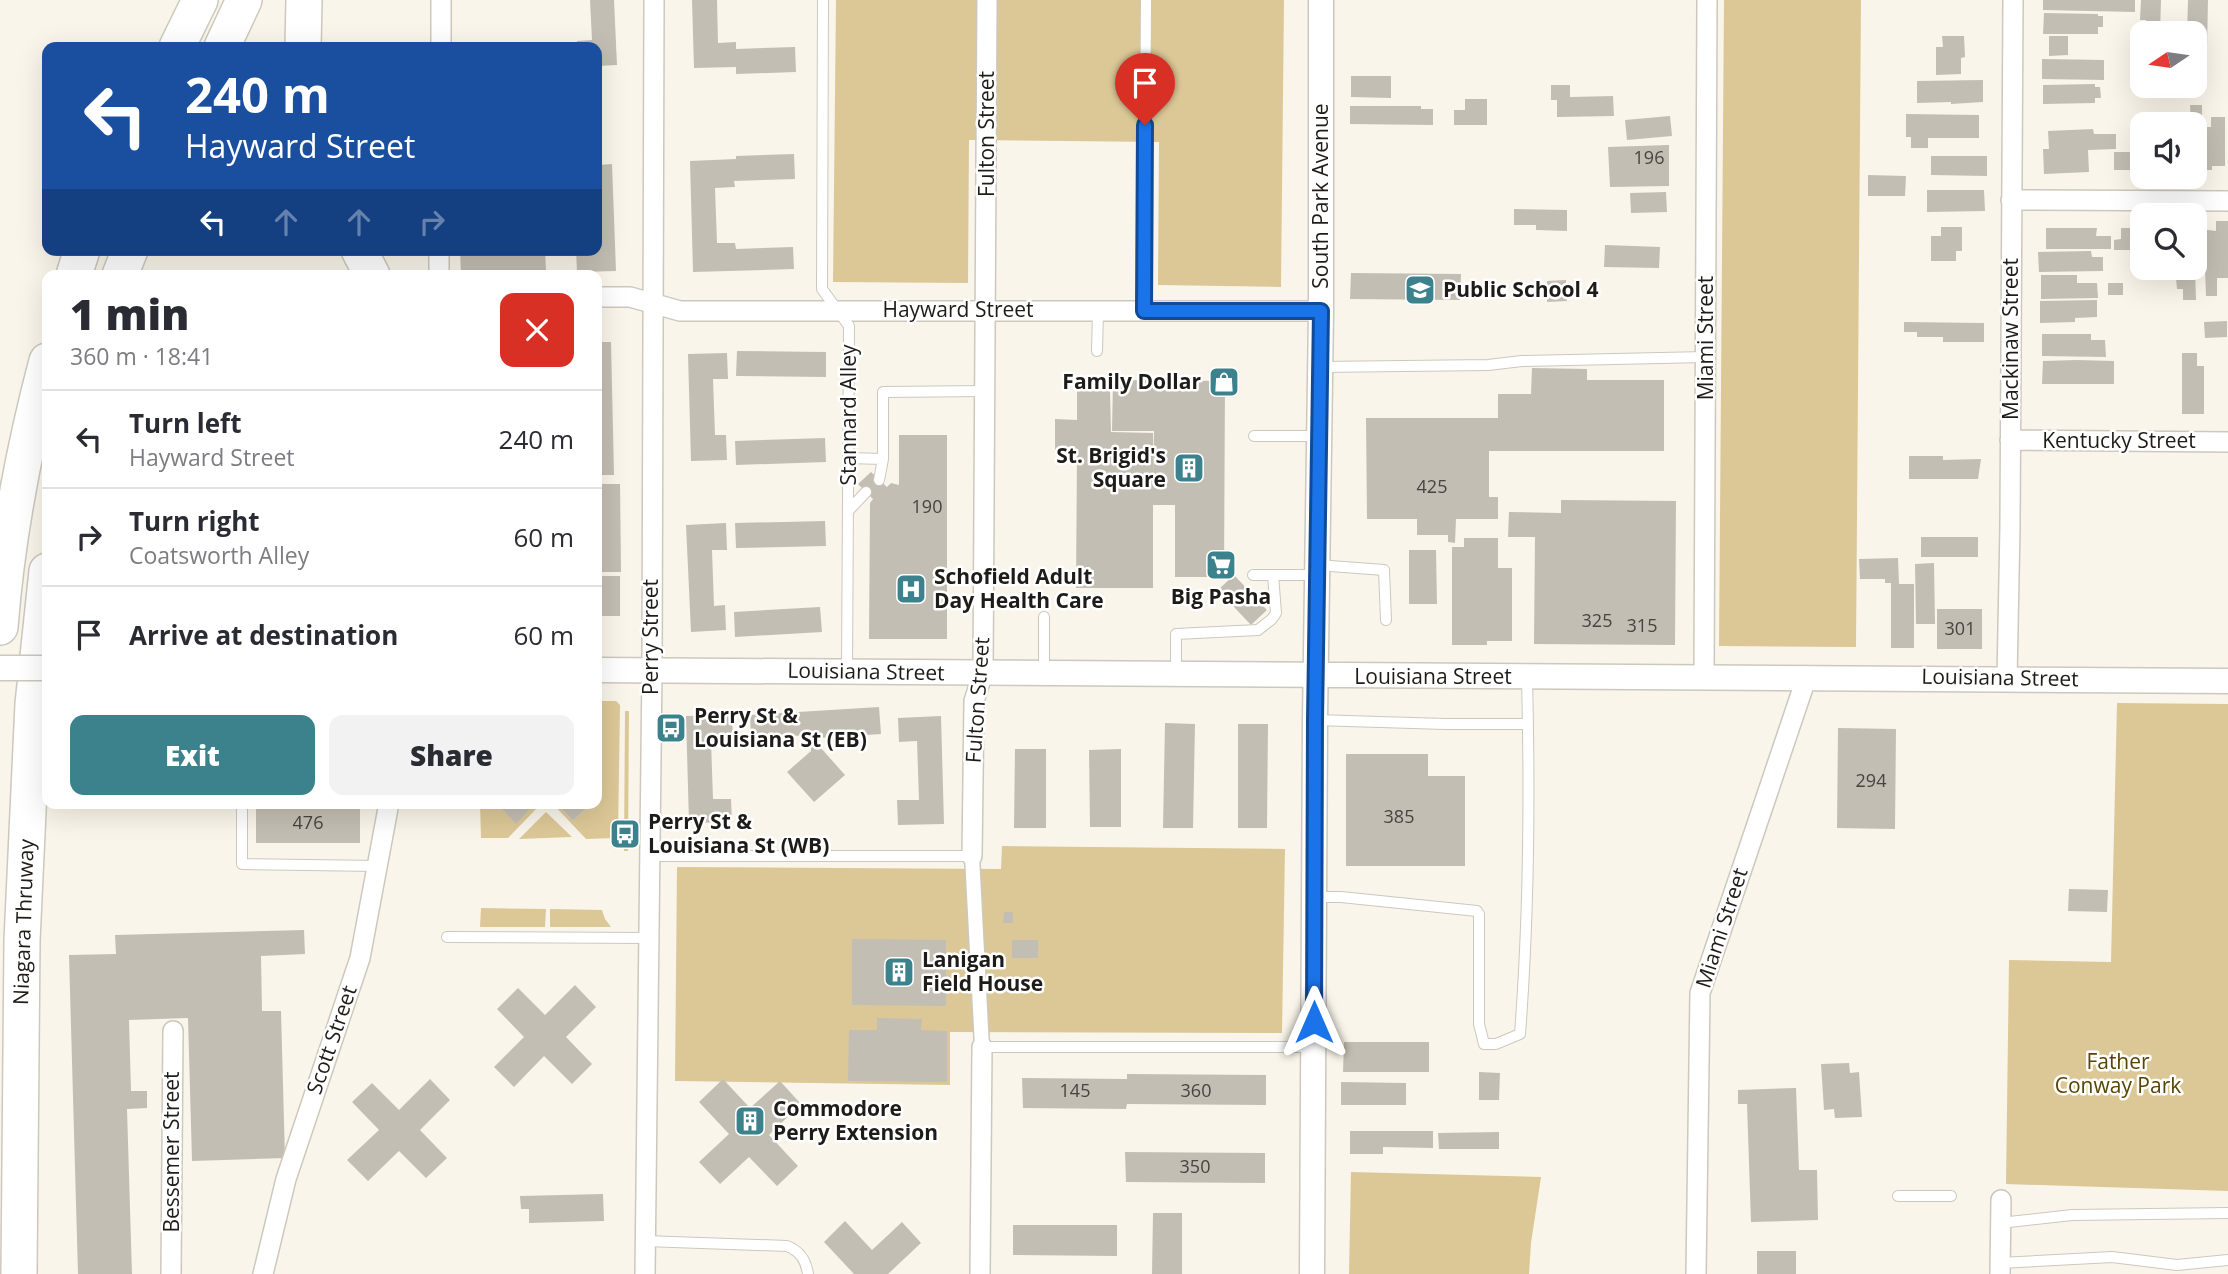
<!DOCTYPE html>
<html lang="en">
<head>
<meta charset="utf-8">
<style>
  body { margin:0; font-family:"Open Sans",sans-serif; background:#f2f2f3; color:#2b2b33; height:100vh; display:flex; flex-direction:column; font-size:26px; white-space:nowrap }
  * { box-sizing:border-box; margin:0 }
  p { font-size:23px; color:#7c7c81 }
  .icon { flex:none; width:38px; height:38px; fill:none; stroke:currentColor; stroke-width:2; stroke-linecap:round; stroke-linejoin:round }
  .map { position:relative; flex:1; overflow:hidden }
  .details { position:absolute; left:42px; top:270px; width:560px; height:539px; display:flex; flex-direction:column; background:#fff; border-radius:14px; box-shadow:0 7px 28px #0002 }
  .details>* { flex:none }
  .banner { position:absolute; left:42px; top:42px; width:560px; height:214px; border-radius:14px; box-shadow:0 7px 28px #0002; background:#1a4fa0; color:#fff; overflow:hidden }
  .needle { width:46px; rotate:257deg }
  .buttons { position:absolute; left:2130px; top:21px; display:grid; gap:14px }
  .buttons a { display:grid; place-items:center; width:77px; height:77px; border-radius:14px; background:#fff; box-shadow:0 7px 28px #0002; font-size:35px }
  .pin { position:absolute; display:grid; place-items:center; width:60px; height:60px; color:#fff; margin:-72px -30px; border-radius:50% 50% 50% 0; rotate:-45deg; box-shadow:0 0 7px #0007 }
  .pin .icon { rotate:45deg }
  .me { position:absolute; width:77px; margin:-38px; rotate:0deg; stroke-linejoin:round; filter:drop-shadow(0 0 5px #0008) }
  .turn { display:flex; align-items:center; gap:24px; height:147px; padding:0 28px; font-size:32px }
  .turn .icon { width:91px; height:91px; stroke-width:2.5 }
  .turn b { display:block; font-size:49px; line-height:60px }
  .lanes { display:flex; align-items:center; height:66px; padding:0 28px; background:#0003; justify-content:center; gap:35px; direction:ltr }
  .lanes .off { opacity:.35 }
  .round { display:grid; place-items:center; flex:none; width:74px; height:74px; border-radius:14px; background:#f2f2f3 }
  .headline { display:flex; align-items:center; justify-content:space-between; height:119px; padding:0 28px }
  h1 { font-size:42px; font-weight:800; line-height:52px }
  .primary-button { display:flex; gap:14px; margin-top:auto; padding:14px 28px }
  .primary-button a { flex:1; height:80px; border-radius:14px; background:#3c828d; color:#fff; font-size:28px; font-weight:800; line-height:80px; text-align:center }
  .primary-button a+a { background:#f2f2f3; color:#2b2b33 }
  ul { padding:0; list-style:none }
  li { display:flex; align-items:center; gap:21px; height:98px; padding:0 28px; border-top:2px solid #e1e1e2 }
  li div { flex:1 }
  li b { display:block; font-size:26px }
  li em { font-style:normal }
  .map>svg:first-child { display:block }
  .green { fill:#dcc897 }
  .building { fill:#c3beb3 }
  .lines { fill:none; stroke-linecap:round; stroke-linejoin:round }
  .service-casing { stroke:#cdc8bd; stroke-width:12 }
  .pedestrian-casing { stroke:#cdc8bd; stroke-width:17 }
  .minor-casing { stroke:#cdc8bd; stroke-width:22 }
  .tertiary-casing { stroke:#cdc8bd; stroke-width:27 }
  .motorway-casing { stroke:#cdc8bd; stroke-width:38 }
  .service { stroke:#fff; stroke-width:10 }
  .pedestrian { stroke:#fff; stroke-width:14 }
  .minor { stroke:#fff; stroke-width:19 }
  .tertiary { stroke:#fff; stroke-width:24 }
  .motorway { stroke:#fff; stroke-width:35 }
  .tertiary-bridge-casing { stroke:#cdc8bd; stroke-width:27; stroke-linecap:butt }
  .tertiary-bridge { stroke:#fff; stroke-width:24 }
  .route-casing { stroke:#114b97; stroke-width:18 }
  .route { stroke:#1a73e8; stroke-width:12 }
  .labels { text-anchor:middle; stroke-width:5; stroke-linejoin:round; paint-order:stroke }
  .number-label { font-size:18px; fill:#47443f }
  .street-label { font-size:21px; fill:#1e1c18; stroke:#fff }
  .poi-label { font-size:21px; font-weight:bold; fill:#1e1c18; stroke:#fff; text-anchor:start }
  .park-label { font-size:21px; fill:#594300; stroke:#fff }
</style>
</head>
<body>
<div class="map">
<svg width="2228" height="1274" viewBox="0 0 2228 1274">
  <rect width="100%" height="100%" fill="#faf5ea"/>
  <path class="green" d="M836,0H1284L1281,287L1158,285L1159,142L969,140L968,283L833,282Z
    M1724,0H1861L1856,647L1719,646Z
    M597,701H616L620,705L618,835L616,838L586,839L552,803H556L573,821L592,803H597Z
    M2117,703L2228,704V1191L2006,1184L2009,960L2111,962Z
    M625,711H629L628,851H624Z
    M480,803H496L516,823L536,803L540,805L508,838H481Z
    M546,812L572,837L519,839Z
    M1002,846L1285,849L1282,1033L950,1032V1085L675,1081L677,867L1001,869Z
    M481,908L546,909L545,927H480Z
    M550,909L602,910L605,919L611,927H550Z
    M1351,1172L1541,1177L1531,1243L1529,1274H1349Z"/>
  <path class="building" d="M590,0H614L617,65L597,66V47H577V41L592,40Z
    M692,0H717L718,43L736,42V49L795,47L796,72L736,74V67L694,68Z
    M2043,0H2135V12L2043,10Z
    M2141,0H2161L2160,33H2146V20H2140Z
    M2188,0H2208L2207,48H2194V33H2187Z
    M2044,13L2098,14V16H2103V27H2098V34H2043Z
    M1942,36H1964L1965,57L1961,58V74L1936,75V47H1943Z
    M2049,36H2068V55L2049,56Z
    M2042,59L2104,60V80L2042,79Z
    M1351,76H1391V98L1351,97Z
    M1983,80V102L1951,104V102L1917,103V81Z
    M2095,84V87H2100L2101,98H2095V103L2043,104V85Z
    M1551,85H1570V97L1613,96L1614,116L1557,117V100H1551Z
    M1465,99H1487V125H1454V110H1465Z
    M2190,105H2202L2203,173H2194V124H2191Z
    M1350,106H1421V109H1433V125L1350,124Z
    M1906,114L1979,115V138H1928V148H1911V137H1906Z
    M2161,115V124H2140V116Z
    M1670,116L1672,136L1627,140L1625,120Z
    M2211,117H2225V166H2212V170H2206L2205,127H2211Z
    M2093,129L2094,134H2116V149L2088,150L2089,172L2044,174L2043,149H2049L2048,131Z
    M1669,145V186L1610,187L1608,147Z
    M2114,152H2133V170H2114Z
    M794,154L795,179L734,181L735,187L715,188L717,243H735L736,249L793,247L794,269L693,272L690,161L736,159V156Z
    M1931,156H1987V176L1931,175Z
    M612,164L616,271L577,272L576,250H597V165Z
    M1868,175L1906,176L1905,196H1868Z
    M1927,190H1984L1985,211L1927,212Z
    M1666,192L1667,212L1631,213L1630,193Z
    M1514,209L1567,210V231L1536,230V225H1514Z
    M2216,221H2228V278H2217V296H2206L2205,269L2201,270L2200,229L2216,231Z
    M1941,227H1962V251H1956V261H1931V236H1941Z
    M2046,228H2097L2096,236H2111V249H2046Z
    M2121,228H2139V250H2114V240L2121,239Z
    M1605,245L1660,247L1659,268L1604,267Z
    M460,250H545L546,270L461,274Z
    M2091,251L2092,257H2103V271L2039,272L2038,252Z
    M2175,268H2195L2196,300H2183V289H2177Z
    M1351,273L1461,274L1460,300L1350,299Z
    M2041,275H2077V283H2097L2098,298L2041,299Z
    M1566,280L1567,301L1547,302V281Z
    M2108,283H2123V295H2108Z
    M2097,300V317L2075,318V322L2040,323V301Z
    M2227,321V337L2205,338L2204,322Z
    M1904,322L1984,323V342H1943V337H1917V332H1904Z
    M2042,334H2091V340H2105L2106,357L2042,356Z
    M597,342H611L614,475H597Z
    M737,351L826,352V377L736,376Z
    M727,353L728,379H713L715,435H726L727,460L691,461L688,354Z
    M2182,353H2197V366H2204V414H2182Z
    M2077,360L2114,361V384H2042L2043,361Z
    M1532,368L1587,369V380H1664V451H1489V497H1498V519H1456L1455,543L1448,542V535H1417V519H1367L1366,418H1498V394H1531Z
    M1113,380L1225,381L1224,577H1175V505H1153V588H1076L1077,453L1055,452V419L1077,420V391H1110L1111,432L1153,433L1154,473V431H1112Z
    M899,435H947V639H869L870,503L873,499L858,484L871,472L887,487L891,483L899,485Z
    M825,438L826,462L736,465L735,441Z
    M1909,456H1943V460L1981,459L1978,479H1909Z
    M597,484H620L621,572H597Z
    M1561,500L1676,501L1675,645L1534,644L1535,537H1508L1509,512L1561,513Z
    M825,521L826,546L736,548L735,523Z
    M726,523L727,550H712L714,606L725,605L726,630L691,632L686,525Z
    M1921,537H1978V557H1921Z
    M1464,538H1498V568H1512V641H1487V645H1452V547H1464Z
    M1409,550H1436L1437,604H1409Z
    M1898,558L1899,584H1914V648H1891V583H1885V579H1860L1859,559Z
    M1934,563L1935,624H1916L1915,564Z
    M1234,575L1267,610L1251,625L1218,590Z
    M597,576H620V616H597Z
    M820,607L822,632L735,637L734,612Z
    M1937,609H1982V649H1937Z
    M879,707L881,734L819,738L820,747L845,775L814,802L787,772L811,751L810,735L751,738L750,715Z
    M732,715L733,740L711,741L713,799H731L732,822L689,823L686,716Z
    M941,716L944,824L898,825L897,800H919L917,741L899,742L898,718Z
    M1165,723L1195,724L1193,828H1163Z
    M1238,724H1268L1267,828H1238Z
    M1838,728L1896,729L1895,829L1837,828Z
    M1015,749H1046V828H1014Z
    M1121,749V827H1090L1089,750Z
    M1346,754H1428V776H1465V866H1346Z
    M256,803H360V843H256Z
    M496,803H536L516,824Z
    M556,803H592L573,821Z
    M2069,889L2108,890L2107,912L2068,911Z
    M1004,912H1013V923H1003Z
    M304,930L305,954L261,956L262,1011H281L285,1158L192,1161L188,1018L129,1020L131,1091H147V1108L127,1109L132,1274H78L69,955L116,954L115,935Z
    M852,939L946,940V1006L852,1005Z
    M1012,940H1038V958H1012Z
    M575,985L596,1007L566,1037L592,1064L572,1084L544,1056L514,1087L494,1067L524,1037L497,1009L518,988L545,1015Z
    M877,1018L922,1019L921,1030L947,1031V1082L848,1081L849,1030H877Z
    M1344,1042H1429V1072H1343Z
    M1849,1063L1850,1073L1859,1072L1862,1117L1835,1118L1834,1109L1824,1110L1821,1064Z
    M1479,1072L1500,1073L1499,1100H1479Z
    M1127,1074L1266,1075V1105L1127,1104L1126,1109L1023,1108L1022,1078L1127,1079Z
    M430,1079L450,1100L420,1130L447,1158L426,1178L399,1151L368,1181L347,1160L379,1130L352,1102L372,1083L399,1110Z
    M723,1079L750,1108L780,1081L801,1104L769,1135L798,1166L777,1186L749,1157L720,1184L699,1162L729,1134L699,1102Z
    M1341,1082L1406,1083V1105H1341Z
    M1796,1088L1799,1170H1817L1818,1220L1751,1222L1747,1104H1738V1090Z
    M1350,1131H1433V1148L1383,1147V1154H1350Z
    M1499,1132V1149H1439L1438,1133Z
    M1125,1152L1265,1153V1183L1126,1182Z
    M603,1194L604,1221L529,1223V1209H521L520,1196Z
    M1153,1213H1182V1274H1152Z
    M845,1221L872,1250L902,1222L921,1243L888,1274H854L824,1242Z
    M1013,1225H1117V1256L1013,1255Z
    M1757,1251H1796V1274H1757Z"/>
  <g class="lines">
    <g class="service-casing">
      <path id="service" d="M823,0L822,289L849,326L847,671
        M1144,311L1146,0
        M1097,351L1098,311
        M1320,367L1488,365L1522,361L1706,357
        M1254,436H1318
        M848,458L883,459V392L985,391
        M879,480L883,459
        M848,511L866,492
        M1317,565L1384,570L1386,620
        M1253,575H1316
        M1044,617V673
        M1176,674V634L1258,630L1272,619L1276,613L1273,575
        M1315,720L1445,724H1528
        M242,803V864L378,866
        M650,856H972
        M1314,897H1341L1477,911L1479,914V1024L1484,1044H1496L1520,1034C1529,915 1530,796 1527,678
        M447,937L649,938
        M982,1047H1313
        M1898,1196H1951
        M2000,1223L2072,1215L2228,1213
        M645,1241L787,1246C800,1251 806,1260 808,1274
        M2000,1263L2112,1257L2177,1265L2228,1260"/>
    </g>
    <g class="pedestrian-casing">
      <path id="pedestrian" d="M972,856L982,1047"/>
    </g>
    <g class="minor-casing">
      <path id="minor" d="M441,47V0
        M2011,200L2228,201
        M439,275V250
        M597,297H630L680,311H1321
        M2010,440L2228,442
        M1704,676L1707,0
        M2007,679L2010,526L2013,0
        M972,856L974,701L983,673L987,0
        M171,1274L173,1031
        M263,1274L286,1179L360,958L389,803
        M645,1274L652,670L654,0
        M980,1274L982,1047
        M1696,1274L1700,993L1807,676
        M2000,1274L2001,1200"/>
    </g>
    <g class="tertiary-casing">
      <path id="tertiary" d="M597,670L2228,681
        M1312,1274L1315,720L1321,311V0"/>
    </g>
    <g class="motorway-casing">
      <path id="motorway" d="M177,47L200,0
        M222,47L244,0
        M303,47L304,0
        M359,250L372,275
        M74,275L82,250
        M120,275L130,250
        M0,627C7,537 24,448 47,361
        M19,1274L22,941L33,704L47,571"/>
    </g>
    <use href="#service" class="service"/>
    <use href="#pedestrian" class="pedestrian"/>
    <use href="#minor" class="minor"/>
    <use href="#tertiary" class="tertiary"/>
    <use href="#motorway" class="motorway"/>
    <g class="tertiary-bridge-casing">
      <path id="tertiary-bridge" d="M0,668H47"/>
    </g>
    <use href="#tertiary-bridge" class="tertiary-bridge"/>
  </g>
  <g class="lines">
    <g class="route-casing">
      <path id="route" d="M1145,125L1144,311H1321L1315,720L1314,1022"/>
    </g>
    <use href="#route" class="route"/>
  </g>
  <defs>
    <g id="school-square" transform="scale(1.575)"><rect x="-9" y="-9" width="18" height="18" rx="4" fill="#3c828d" stroke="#fff"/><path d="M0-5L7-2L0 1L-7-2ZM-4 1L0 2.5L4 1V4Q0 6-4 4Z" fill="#fff"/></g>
    <g id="shop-square" transform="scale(1.575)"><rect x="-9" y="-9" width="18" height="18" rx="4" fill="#3c828d" stroke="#fff"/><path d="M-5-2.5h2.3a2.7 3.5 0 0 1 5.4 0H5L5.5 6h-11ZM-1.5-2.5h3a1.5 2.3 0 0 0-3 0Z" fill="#fff"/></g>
    <g id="building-square" transform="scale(1.575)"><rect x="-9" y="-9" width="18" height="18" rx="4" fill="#3c828d" stroke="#fff"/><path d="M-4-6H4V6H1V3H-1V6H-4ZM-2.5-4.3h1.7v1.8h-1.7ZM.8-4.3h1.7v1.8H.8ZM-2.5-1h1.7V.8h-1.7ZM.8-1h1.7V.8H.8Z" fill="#fff"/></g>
    <g id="supermarket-square" transform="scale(1.575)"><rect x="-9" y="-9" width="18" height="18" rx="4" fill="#3c828d" stroke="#fff"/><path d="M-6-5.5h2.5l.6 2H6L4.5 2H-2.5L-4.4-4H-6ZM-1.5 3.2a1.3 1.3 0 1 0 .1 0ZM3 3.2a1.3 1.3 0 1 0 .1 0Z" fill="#fff"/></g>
    <g id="hospital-square" transform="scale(1.575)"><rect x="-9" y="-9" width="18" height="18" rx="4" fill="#3c828d" stroke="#fff"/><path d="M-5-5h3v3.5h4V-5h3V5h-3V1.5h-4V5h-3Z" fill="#fff"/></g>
    <g id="bus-square" transform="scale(1.575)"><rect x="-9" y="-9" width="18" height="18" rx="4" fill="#3c828d" stroke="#fff"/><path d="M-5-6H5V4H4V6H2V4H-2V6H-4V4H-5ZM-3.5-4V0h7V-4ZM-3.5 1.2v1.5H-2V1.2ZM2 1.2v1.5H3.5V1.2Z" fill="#fff"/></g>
  </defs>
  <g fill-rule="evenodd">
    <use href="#school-square" x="1420" y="290"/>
    <use href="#shop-square" x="1224" y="382"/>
    <use href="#building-square" x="1189" y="468"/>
    <use href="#supermarket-square" x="1221" y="565"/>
    <use href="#hospital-square" x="911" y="589"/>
    <use href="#bus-square" x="671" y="728"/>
    <use href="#bus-square" x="625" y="834"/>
    <use href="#building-square" x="899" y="972"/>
    <use href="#building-square" x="750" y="1121"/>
  </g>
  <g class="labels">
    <g class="number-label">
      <text x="1649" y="164">196</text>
      <text x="1432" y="493">425</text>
      <text x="927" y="513">190</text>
      <text x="1597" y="627">325</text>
      <text x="1642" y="632">315</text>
      <text x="1960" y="635">301</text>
      <text x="1871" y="787">294</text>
      <text x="1399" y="823">385</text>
      <text x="308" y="829">476</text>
      <text x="1075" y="1097">145</text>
      <text x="1196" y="1097">360</text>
      <text x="1195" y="1173">350</text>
    </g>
    <g class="street-label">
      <text transform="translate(987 134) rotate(-90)" y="7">Fulton Street</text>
      <text transform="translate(1321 196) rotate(-90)" y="7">South Park Avenue</text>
      <text x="958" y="317">Hayward Street</text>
      <text transform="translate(1706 338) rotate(-90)" y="7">Miami Street</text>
      <text transform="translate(2011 339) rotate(-90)" y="7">Mackinaw Street</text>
      <text transform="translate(849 415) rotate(-90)" y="7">Stannard Alley</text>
      <text x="2119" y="448">Kentucky Street</text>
      <text transform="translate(651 637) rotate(-90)" y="7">Perry Street</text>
      <text transform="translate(866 672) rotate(1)" y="7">Louisiana Street</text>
      <text x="1433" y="684">Louisiana Street</text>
      <text transform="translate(2000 678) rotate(1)" y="7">Louisiana Street</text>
      <text transform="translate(978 700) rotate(-86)" y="7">Fulton Street</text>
      <text transform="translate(24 922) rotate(-88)" y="7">Niagara Thruway</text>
      <text transform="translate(1722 928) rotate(-72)" y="7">Miami Street</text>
      <text transform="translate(332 1040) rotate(-71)" y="7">Scott Street</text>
      <text transform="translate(172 1152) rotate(-90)" y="7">Bessemer Street</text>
    </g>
    <g class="poi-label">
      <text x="1443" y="297">Public School 4</text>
      <text x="1201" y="389" text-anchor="end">Family Dollar</text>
      <text x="1166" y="463" text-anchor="end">St. Brigid's<tspan x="1166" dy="24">Square</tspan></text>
      <text x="934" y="584">Schofield Adult<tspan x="934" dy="24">Day Health Care</tspan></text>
      <text x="1221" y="604" text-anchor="middle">Big Pasha</text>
      <text x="694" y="723">Perry St &amp;<tspan x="694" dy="24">Louisiana St (EB)</tspan></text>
      <text x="648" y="829">Perry St &amp;<tspan x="648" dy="24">Louisiana St (WB)</tspan></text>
      <text x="922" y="967">Lanigan<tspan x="922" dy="24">Field House</tspan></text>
      <text x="773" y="1116">Commodore<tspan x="773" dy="24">Perry Extension</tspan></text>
    </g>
    <g class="park-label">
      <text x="2118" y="1069">Father<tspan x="2118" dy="24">Conway Park</tspan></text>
    </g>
  </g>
</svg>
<div class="buttons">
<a><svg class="needle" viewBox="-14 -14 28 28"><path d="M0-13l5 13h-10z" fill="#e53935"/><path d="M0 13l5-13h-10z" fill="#7c7c81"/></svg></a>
<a><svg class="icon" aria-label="sound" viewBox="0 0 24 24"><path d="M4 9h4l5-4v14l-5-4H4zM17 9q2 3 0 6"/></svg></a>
<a><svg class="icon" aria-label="search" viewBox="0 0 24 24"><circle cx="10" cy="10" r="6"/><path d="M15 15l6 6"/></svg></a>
</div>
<div class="pin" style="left:1145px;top:125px;background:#d93025"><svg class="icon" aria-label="arrive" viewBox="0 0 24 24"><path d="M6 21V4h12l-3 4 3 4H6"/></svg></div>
<svg class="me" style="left:1314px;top:1022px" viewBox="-20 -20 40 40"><path d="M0-17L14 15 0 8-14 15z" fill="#1a73e8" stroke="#fff" stroke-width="4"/></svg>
<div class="banner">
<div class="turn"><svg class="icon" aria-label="left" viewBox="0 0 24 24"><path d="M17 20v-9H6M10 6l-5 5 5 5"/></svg><div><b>240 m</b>Hayward Street</div></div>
<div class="lanes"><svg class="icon" aria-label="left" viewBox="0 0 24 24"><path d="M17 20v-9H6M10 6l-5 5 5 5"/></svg><svg class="icon off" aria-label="ahead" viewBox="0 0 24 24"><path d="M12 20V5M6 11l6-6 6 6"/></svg><svg class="icon off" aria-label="ahead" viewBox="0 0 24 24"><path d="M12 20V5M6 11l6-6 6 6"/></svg><svg class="icon off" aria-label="right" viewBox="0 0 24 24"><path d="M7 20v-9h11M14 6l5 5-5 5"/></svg></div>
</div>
<section class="details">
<div class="headline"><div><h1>1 min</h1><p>360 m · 18:41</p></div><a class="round" style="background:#d93025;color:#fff"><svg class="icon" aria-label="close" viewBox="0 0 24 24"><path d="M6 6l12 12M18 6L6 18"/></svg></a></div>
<ul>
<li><svg class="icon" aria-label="left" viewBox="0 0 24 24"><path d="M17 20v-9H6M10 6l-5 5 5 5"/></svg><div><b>Turn left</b><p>Hayward Street</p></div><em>240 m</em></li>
<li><svg class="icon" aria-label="right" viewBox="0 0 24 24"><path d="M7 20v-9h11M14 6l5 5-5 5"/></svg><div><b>Turn right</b><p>Coatsworth Alley</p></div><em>60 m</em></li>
<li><svg class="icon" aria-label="arrive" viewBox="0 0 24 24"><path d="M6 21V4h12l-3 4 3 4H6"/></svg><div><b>Arrive at destination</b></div><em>60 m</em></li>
</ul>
<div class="primary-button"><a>Exit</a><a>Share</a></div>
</section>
</div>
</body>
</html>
